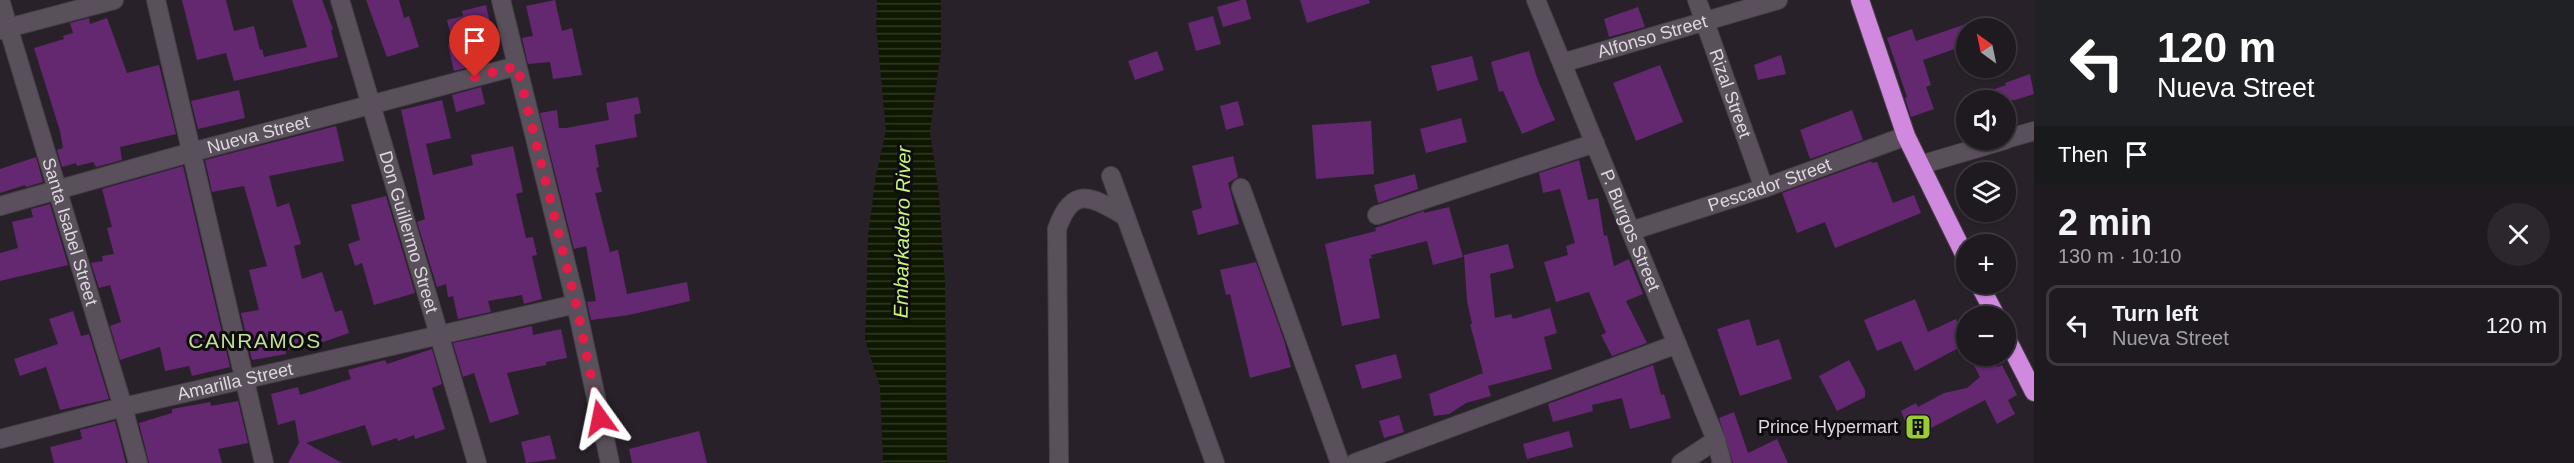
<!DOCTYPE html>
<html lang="en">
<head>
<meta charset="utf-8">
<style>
  body { margin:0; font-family:Arial,sans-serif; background:#2c262d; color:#f1f3f6; height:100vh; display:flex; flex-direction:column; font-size:22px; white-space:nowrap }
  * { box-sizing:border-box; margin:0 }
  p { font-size:20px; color:#a1a0a5 }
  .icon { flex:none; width:33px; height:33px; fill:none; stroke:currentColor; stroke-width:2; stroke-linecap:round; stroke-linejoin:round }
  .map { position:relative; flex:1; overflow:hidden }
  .details { display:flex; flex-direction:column; background:#1f1920; width:540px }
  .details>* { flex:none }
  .banner { background:#202124; color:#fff; overflow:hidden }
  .needle { width:39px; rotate:327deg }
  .tools { position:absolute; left:1956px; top:18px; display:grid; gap:12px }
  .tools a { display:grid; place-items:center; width:60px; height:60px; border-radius:50%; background:#1f1920; box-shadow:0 2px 4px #0004,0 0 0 2px #3c383e; font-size:30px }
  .pin { position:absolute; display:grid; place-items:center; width:51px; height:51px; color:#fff; margin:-62px -26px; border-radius:50% 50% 50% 0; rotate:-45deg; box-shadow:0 0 6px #0007 }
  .pin .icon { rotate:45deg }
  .me { position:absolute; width:66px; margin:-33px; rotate:348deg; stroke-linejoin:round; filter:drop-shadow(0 0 4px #0008) }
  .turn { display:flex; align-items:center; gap:21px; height:126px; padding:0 24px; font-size:27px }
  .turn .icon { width:78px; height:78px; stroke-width:2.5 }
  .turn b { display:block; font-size:42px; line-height:51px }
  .then { display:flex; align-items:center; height:57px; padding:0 24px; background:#0003; gap:12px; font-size:22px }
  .round { display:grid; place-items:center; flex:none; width:63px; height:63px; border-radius:32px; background:#2c262d }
  .overview { display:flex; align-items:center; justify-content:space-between; height:102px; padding:0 24px }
  h1 { font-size:36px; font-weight:800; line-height:45px }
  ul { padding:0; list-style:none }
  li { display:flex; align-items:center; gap:18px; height:81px; margin:0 12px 9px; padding:0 12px; border:3px solid #3c383e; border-radius:12px }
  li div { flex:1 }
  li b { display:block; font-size:22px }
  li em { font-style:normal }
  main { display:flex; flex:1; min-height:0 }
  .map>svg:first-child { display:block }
  .water { fill:url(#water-rules) }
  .building { fill:#632870 }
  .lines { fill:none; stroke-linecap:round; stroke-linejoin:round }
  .minor-casing { stroke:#464048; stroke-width:20 }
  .highway-casing { stroke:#464048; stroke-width:20 }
  .minor { stroke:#59505b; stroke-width:18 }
  .highway { stroke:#d089df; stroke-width:18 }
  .route { stroke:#e11d48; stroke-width:10; stroke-dasharray:0 18 }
  .labels { text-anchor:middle; stroke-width:6; stroke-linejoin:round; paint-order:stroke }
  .street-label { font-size:18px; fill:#ded8df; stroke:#0f0c10 }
  .poi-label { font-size:18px; fill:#ded8df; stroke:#0f0c10; text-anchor:end }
  .water-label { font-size:20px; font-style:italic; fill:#c8f77c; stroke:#0f0c10 }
  .quarter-label { font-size:21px; letter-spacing:1.5px; fill:#c2df97; stroke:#0f0c10 }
</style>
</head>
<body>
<main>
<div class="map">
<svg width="2034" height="463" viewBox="0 0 2034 463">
  <defs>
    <pattern id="water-rules" width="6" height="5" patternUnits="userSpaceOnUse" patternTransform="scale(1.5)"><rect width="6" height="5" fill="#0e1800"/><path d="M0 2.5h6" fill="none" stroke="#313925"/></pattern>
  </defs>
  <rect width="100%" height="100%" fill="#29212a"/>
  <path class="water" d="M877,0H941V52L930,131L939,195L945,282L947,463H883L880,387L865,340L868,235L876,175L886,131L876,25Z"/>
  <path class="building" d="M182,0H226L234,31L254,26L260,50L262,49L264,57L307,47L292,0H322L333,29L331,30L338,57L234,81L226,53L197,60Z
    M366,0H399L404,18L409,16L419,47L387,57Z
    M555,0L562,31L572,28L582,75L553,79L550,62L528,64L522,38L533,36L526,6Z
    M1241,0H1246L1251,19L1223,27L1217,7Z
    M1300,0H1369L1370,3L1307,23Z
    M486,5L491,27L487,28L491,45L482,47L485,63L454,71L448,45L453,44L447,20L463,16L462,11Z
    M1638,7L1645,27L1609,37L1604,19Z
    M1213,16L1221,44L1196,51L1188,23Z
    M89,18L90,24L107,18L127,73L159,65L176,134L120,147L122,160L96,167L93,162L77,166L76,163L62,167L57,150L63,148L60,131L34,48L64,39L63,36L73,33L70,23Z
    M1966,24V45L1923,60L1931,85L1926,87L1934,109L1911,117L1905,98L1907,97L1887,38L1912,29L1916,41Z
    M1157,51L1164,70L1135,80L1128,61Z
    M1529,51L1537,78L1555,120L1522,134L1503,91L1499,92L1491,62Z
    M1781,55L1786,74L1758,80L1754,65Z
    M1472,56L1478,80L1437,91L1431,66Z
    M1660,65L1683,122L1636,141L1613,83Z
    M2030,74L2034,94L2015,100H1970V98L2006,85L2005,83Z
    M481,87L485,104L456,112L452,95Z
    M239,90L245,118L198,129L191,101Z
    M638,97L641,113L634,115L637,137L595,145L599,167L596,168L602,192L595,193L610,252L618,250L627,294L687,282L690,301L629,315L591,320L587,302L596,301L586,246L574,249L540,113L557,110L559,128H566L609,120L606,103Z
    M442,100L451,138L426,144L433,175L473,165L471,155L513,146L523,192L516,194L526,238L533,237L537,255L532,256L542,299L524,304L522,295L488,301L491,312L458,319L453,296L448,297L446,284L437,287L417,222L425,219L401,110Z
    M1238,101L1244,125L1226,130L1220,106Z
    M1852,110L1863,140L1810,159L1800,130Z
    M1461,118L1467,142L1426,153L1420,129Z
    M1371,121L1374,174L1316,179L1312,125Z
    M336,126L344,161L269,176L277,207L289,203L301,244L294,246L302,279L322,272L335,312L342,310L349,333L317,344L286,350V354L252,360L241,313L259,310L249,270L267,266L244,186L212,192L205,160Z
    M1233,156L1238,177L1228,183L1239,224L1198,235L1192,211L1202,208L1192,166Z
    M36,157L43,182L26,187L25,185L0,193V169Z
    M1579,160L1588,200L1598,198L1604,236L1607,235L1614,266L1629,259L1643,294L1626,301L1647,343L1612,356L1601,335L1606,333L1589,292L1556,302L1544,262L1568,255L1566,246L1575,243L1560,189L1543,193L1539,173Z
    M1871,161L1872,163L1877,162L1893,203L1914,195L1921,213L1835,248L1825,222L1797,233L1782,193Z
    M183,166L230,367L192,376L189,366L165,371L160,347L120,360L110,326L121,322L110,285L99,288L91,263L103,261L102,256L114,254L107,228L112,227L102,189Z
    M1415,174L1418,189L1378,203L1374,185Z
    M386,196L415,293L374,305L362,263L355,266L348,244L360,240L351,205Z
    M50,204L68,265L0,281V253L18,248L12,222L33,217L31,209Z
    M1449,207L1463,257L1433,265L1427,241L1371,255L1372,258L1369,259L1380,318L1342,326L1325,244L1376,231L1375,228L1384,225L1424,211V213Z
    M1508,244L1514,268L1490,274L1495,318L1511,314L1513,319L1550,308L1557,333L1544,337L1552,369L1488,386L1491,396L1466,403L1449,414L1434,416L1429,394L1483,373L1470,324H1472L1467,301L1464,255Z
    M1256,262L1284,340L1291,367L1250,378L1230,294L1226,295L1220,270Z
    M1915,299L1928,332L1956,319L1966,342V344L1915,371L1901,341L1877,351L1864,320Z
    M73,311L81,336L89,334L109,399L60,410L46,367L20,376L14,359L58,344L49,319Z
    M1749,319L1757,346L1779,339L1792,379L1740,396L1717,329Z
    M532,326L533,335L561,329L567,358L546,362V365L507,373L519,414L490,423L474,373L463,377L453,343Z
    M432,349L442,384L432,388L445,429L415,439L414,435L398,441L397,438L372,446L365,425L306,443L342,463H288L299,443L295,420L278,425L271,394L298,387L300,395L351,379L348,370L385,360L387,364Z
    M1396,354L1402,378L1362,389L1355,365Z
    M1969,356H1991L1997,367L2002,365L2017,395L2008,400L2015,414L1997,424L1985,400L1912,438L1901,411L1916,403L1918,407L1944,393L1967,388L1980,377Z
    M1849,360L1865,390V397L1837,411L1819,376Z
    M1653,365L1661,395L1664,394L1671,418L1630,429L1622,398L1592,405L1593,411L1553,422L1548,404Z
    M238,401L248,443L218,449L222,463H149L139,423L172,413V409L210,402L211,406Z
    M1734,412L1748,453L1777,439L1788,463H1733L1719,418Z
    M1399,415L1404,432L1384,438L1379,421Z
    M115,421L126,463H54L50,447L82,439L80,430Z
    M699,431L707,463H632L629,449Z
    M1569,431L1573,447L1527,459L1523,444Z
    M550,435L556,459L526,463L521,442Z"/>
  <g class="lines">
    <g class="minor-casing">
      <g id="minor">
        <path id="s1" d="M0,0L123,407L138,463"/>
        <path d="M156,0L264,463"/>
        <path id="s2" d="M340,0L477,463"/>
        <path d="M501,0L576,304L610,463"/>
        <path id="s3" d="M1536,0L1677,344L1716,440L1722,463"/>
        <path id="s4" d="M1697,0L1764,188"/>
        <path d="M0,30L114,0"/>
        <path id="s5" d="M1562,63L1778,0"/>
        <path d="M2006,139L2034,131"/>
        <path d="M1920,165L2005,140"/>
        <path d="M1111,176L1215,463"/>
        <path d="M1241,188L1340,463"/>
        <path id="s6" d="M0,206L192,152L517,66"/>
        <path d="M1377,215L1595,143"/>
        <path id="s7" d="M1631,231L1764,188L1906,136"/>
        <path id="s8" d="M0,439L123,407L576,304"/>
        <path d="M1059,463L1057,229C1073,183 1093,198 1125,216"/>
        <path d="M1355,463L1677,344"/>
        <path d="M1681,463L1716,440"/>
      </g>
    </g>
    <g class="highway-casing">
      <path id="highway" d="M1860,0L1906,136L1966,258
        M1979,284L1996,316
        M2006,337L2034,392"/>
    </g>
    <use href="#minor" class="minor"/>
    <use href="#highway" class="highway"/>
  </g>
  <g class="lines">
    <path class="route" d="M475,77L517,66L576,304L600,418"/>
  </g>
  <defs>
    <g id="building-square" transform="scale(1.35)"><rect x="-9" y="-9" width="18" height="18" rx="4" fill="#99cb35" stroke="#0f0c10"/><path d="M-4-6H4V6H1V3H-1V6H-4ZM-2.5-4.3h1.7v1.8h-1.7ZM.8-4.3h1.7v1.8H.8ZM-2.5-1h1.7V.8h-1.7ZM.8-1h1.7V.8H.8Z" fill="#111"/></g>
  </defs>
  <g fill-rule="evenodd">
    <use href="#building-square" x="1918" y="427"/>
  </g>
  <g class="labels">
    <g class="street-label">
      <text dy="6" stroke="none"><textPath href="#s5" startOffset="94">Alfonso Street</textPath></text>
      <text dy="6" stroke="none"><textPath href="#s4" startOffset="99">Rizal Street</textPath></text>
      <text dy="6" stroke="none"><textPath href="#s6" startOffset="268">Nueva Street</textPath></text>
      <text dy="6" stroke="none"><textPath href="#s7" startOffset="146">Pescador Street</textPath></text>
      <text dy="6" stroke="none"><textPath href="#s2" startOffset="242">Don Guillermo Street</textPath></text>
      <text dy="6" stroke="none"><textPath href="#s3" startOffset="249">P. Burgos Street</textPath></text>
      <text dy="6" stroke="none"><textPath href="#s1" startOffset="242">Santa Isabel Street</textPath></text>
      <text dy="6" stroke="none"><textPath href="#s8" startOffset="242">Amarilla Street</textPath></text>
    </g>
    <g class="poi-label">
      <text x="1898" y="433">Prince Hypermart</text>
    </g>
    <g class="water-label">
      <text transform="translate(902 232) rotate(-89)" y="7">Embarkadero River</text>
    </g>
    <g class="quarter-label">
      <text x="255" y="348">CANRAMOS</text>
    </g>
  </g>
</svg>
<div class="tools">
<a><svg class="needle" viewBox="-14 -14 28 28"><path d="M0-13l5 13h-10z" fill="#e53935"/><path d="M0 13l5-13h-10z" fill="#a1a0a5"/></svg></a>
<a><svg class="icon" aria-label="sound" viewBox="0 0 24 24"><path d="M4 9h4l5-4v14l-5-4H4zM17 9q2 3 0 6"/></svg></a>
<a><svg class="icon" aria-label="layers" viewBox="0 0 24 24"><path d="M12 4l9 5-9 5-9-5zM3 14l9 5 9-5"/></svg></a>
<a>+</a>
<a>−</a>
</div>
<div class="pin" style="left:475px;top:77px;background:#d93025"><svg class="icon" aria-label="arrive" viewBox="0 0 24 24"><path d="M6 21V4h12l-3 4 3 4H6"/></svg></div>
<svg class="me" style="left:600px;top:418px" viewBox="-20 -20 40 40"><path d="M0-17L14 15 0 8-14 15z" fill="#e11d48" stroke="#fff" stroke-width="4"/></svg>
</div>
<section class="details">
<div class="banner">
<div class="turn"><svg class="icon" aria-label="left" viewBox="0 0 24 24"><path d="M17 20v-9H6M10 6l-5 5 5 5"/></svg><div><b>120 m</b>Nueva Street</div></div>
<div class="then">Then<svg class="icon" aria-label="arrive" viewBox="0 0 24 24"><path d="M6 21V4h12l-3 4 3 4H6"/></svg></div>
</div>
<div class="overview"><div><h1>2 min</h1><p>130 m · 10:10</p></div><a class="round"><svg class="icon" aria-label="close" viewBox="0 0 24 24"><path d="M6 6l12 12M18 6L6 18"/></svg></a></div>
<ul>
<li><svg class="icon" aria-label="left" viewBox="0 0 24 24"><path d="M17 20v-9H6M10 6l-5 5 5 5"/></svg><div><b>Turn left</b><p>Nueva Street</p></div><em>120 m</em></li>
</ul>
</section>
</main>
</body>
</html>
